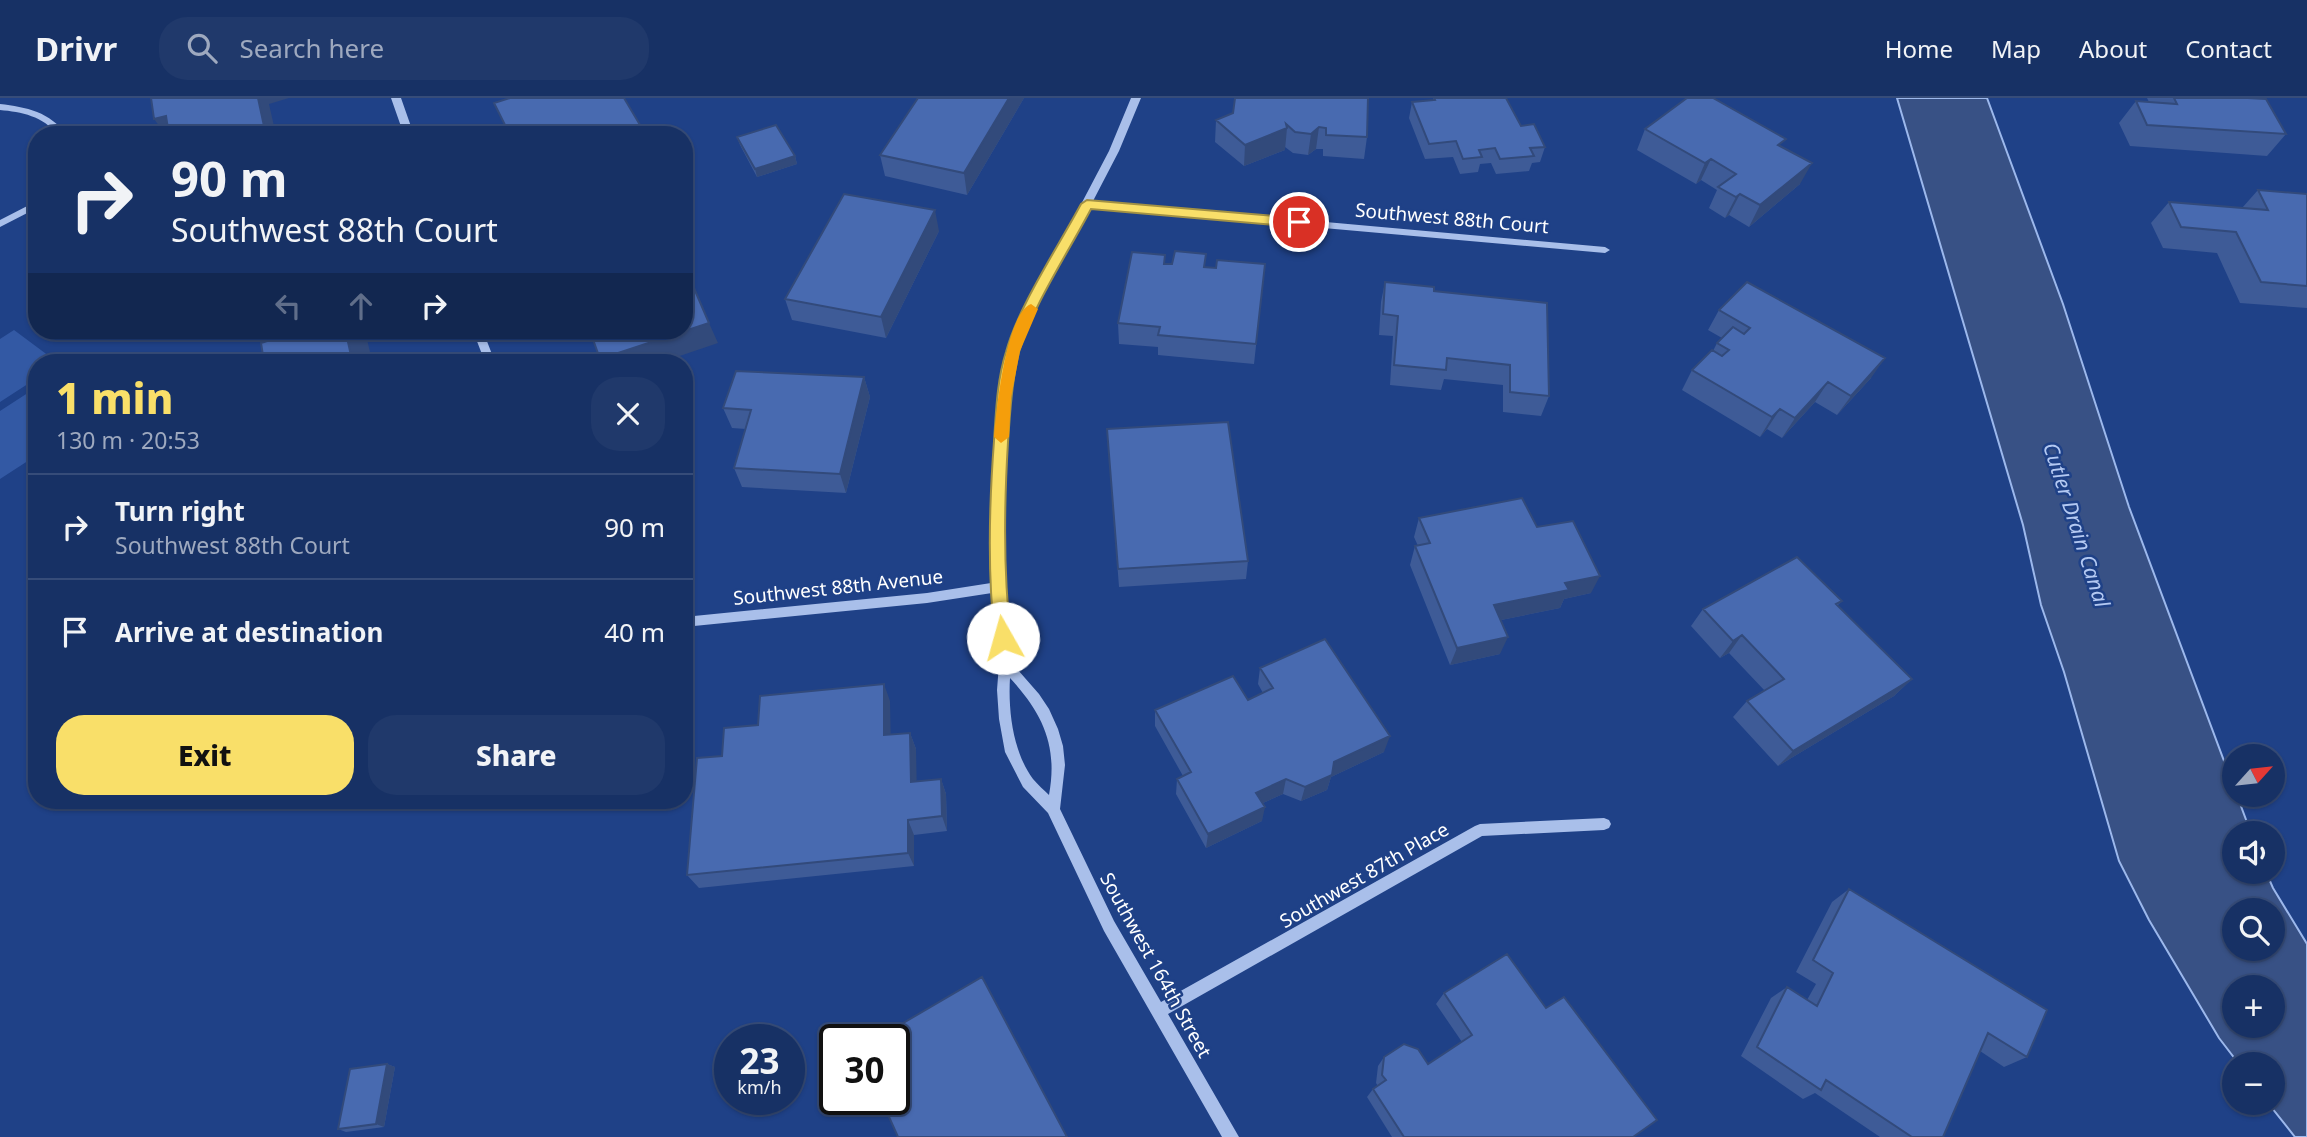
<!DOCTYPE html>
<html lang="en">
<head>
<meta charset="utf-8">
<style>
  body { margin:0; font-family:"Noto Sans",sans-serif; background:#20396b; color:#f1f3f6; height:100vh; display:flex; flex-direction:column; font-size:26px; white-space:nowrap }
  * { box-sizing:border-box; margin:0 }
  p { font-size:23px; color:#9ea9bf }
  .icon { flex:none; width:38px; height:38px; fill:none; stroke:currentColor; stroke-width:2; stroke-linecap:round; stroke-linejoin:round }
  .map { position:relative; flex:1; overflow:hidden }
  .side { position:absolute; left:28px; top:256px; width:665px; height:455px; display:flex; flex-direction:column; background:#173165; border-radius:28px; box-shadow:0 2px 5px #0004,0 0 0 2px #364c79 }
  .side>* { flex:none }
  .guide { position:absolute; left:28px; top:28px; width:665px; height:214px; border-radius:28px; box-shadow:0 2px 5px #0004,0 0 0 2px #364c79; background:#173165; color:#f1f3f6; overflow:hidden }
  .needle { width:46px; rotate:63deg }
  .buttons { position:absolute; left:2222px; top:646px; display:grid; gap:14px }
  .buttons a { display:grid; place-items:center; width:63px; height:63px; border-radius:50%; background:#173165; box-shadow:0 2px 5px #0004,0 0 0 2px #364c79; font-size:35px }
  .speed { position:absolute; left:714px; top:926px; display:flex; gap:14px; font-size:35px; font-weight:700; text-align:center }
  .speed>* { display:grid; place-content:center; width:91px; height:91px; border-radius:50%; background:#173165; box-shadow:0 2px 5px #0004,0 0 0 2px #364c79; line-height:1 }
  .speed small { font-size:18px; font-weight:400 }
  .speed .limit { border:4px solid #111; border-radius:10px; background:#fff; color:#111 }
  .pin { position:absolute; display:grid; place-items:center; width:60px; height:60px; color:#fff; margin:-30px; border:4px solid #fff; border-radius:50%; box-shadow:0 2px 7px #0007 }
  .me { position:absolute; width:77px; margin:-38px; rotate:353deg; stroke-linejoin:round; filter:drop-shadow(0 0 5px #0008) }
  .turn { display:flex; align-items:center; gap:24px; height:147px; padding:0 28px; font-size:32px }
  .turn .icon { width:91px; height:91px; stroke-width:2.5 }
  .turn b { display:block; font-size:49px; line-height:60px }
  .lanes { display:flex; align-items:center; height:66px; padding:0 28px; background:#0003; justify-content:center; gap:35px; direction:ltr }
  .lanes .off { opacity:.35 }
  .round { display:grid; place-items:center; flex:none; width:74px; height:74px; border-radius:28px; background:#20396b }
  .head { display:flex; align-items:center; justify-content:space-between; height:119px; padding:0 28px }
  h1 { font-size:42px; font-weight:800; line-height:52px; color:#f9df69 }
  .action { display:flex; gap:14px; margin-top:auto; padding:14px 28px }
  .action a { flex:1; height:80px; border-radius:28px; background:#f9df69; color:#111; font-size:28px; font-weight:800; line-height:80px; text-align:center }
  .action a+a { background:#20396b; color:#f1f3f6 }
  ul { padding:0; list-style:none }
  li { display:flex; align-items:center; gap:21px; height:105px; padding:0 28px; border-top:2px solid #364c79 }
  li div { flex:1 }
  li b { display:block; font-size:26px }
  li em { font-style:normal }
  header { display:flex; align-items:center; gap:42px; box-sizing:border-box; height:98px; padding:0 35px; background:#173165; border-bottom:2px solid #364c79 }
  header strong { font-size:33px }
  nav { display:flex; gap:38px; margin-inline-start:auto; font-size:24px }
  .search { width:490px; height:63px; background:#20396b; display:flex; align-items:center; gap:18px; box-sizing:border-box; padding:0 24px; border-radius:28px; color:#9ea9bf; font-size:26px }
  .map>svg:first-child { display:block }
  .green { fill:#3359a4 }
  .water { fill:#385185; stroke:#9cb8ec; stroke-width:2; fill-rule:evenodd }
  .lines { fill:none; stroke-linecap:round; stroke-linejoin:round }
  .minor { fill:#a9bfea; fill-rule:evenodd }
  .wall { fill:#3e5b97 }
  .shaded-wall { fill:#324a7b }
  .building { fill:#486ab0; stroke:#324a7b; stroke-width:2 }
  .route { fill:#f9df69; stroke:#a29144; stroke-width:2 }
  .slow { fill:#f59e0b }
  .labels { text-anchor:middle; stroke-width:5; stroke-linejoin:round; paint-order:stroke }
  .street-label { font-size:19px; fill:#fff; stroke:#1f4187 }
  .water-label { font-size:21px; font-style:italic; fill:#b4c9f2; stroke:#1f4187 }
</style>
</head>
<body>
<header>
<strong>Drivr</strong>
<div class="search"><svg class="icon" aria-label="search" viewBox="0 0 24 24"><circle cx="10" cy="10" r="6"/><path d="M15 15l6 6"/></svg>Search here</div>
<nav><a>Home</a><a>Map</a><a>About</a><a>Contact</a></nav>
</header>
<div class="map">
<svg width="2307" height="1039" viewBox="0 0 2307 1039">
  <rect width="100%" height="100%" fill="#1f4187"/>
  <path class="green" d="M14,232L57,264H37V280L0,304V241Z
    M37,289V357L0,381V313Z"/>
  <path class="water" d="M1897,0H1987L2063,206L2129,409L2251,735H2235V774H2266L2273,790L2307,846V1039H2295L2268,1005L2273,1004V966H2239L2219,940L2149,822L2119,763L2064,574L2041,507L2023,427ZM2235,812H2273V850H2235ZM2235,889H2273V928H2235Z"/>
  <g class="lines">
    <path class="minor" d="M391,0H401L414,37H404Z
      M1131,0H1141L1119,53L1093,103L1605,149L1610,152L1605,155L1089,109L1035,213L1018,253L1009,300L1004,385L1003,489L1011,564L1039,596L1049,611L1058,631L1063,648L1065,667L1060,711L1114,823L1161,904L1475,728L1480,726L1604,720L1609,722L1611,726L1609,730L1604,732L1482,738L1168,916L1239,1039H1222L1104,833L1048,715L1023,689L1005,654L999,621L997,592L999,566L992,495L927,505L684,529V519L927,495L991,485L992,385L999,300L1008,253L1025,213L1109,53ZM1010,580C1043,616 1058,648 1049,697C1044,692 1038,687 1033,681C1013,654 1008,613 1010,580Z
      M0,6C26,9 51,14 66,37H57C44,18 21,14 0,12Z
      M37,103V110L0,129V122Z
      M473,233H483L495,264H485Z"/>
  </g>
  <path class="wall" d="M1024,0L967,97L885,78L880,57Z
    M1235,0L1367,39L1364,61L1323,58V51H1316L1308,57L1293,55L1285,49V52L1244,68L1215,44L1216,22L1233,15Z
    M1433,0H1506L1521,28L1545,49L1540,64L1532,65L1529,73L1496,76L1491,65L1480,66L1478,74L1460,76L1453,59L1425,61L1409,20L1412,4L1433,3Z
    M2147,0H2251L2286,36L2267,58L2130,48L2119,25L2136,3L2149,4Z
    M1645,31L1782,49L1800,86L1749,129L1729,117L1725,120L1709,110L1717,92L1701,82L1696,86L1637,52Z
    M737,39L795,58L797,66L757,79L740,47Z
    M2258,92L2307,96V210L2240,205L2217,155L2163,150L2151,125L2169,104L2242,110Z
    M939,133L886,240L792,222L785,201Z
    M1165,157V166L1216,170L1265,166L1254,266L1158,257V249L1119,246L1118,225Z
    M1385,184L1434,193L1549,298L1541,318L1503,314V287L1444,281L1441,292L1390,287L1393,238L1379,237L1381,204Z
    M1719,212L1871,280L1837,317L1815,304L1782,340L1767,331L1760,339L1682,292L1692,272L1713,253L1717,245L1722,240L1708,232Z
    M864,279L870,299L846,395L742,389L734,370L746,331L732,330L723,310Z
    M1107,331L1248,463L1246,481L1119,489Z
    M1419,420L1537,429L1591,495L1564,501L1560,510L1501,522L1500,556L1450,567L1410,467L1415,448H1418L1414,439Z
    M1842,503L1837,508L1912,581L1894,598L1778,668L1733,619L1747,603L1765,593L1729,555L1720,560L1691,528L1703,511Z
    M1260,570L1384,654L1331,679L1327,692L1301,703L1283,696L1263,705L1262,723L1206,750L1176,696L1177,681L1183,678L1155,628V612L1248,602L1263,595L1258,586Z
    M890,603V637L910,635L916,651V683L941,681L946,696L947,733L914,737V768L699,790L687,777L758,627Z
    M1849,791L2027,959L2004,969L1980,953L1943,1039H1880L1815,995L1803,1001L1741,958L1771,900L1787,889L1807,902L1816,886L1796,874L1832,804Z
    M1444,895L1633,1039H1392L1367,999L1373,991L1378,988L1376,985L1378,968L1384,959L1428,966L1462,944L1436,906Z
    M387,966L395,969L384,1029L346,1034L338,1031Z"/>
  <path class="shaded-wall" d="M258,0H289L269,6L276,37H232Z
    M1009,0H1024L967,97L964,75Z
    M166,18L180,37H166L154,21Z
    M1319,29L1316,51L1308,57L1311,36Z
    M1287,30L1285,52L1244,68L1245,47Z
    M795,58L797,66L757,79L755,71Z
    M1711,61L1701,82L1696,86L1705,65Z
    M1812,65L1800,86L1749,129L1760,107Z
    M1740,96L1729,117L1725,120L1736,99Z
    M935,112L939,133L886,240L881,219Z
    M709,225L718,245L662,264H602L600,261Z
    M358,233H365L370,254L359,258L360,264L352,262L348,244Z
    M1885,260L1871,280L1837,317L1851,298Z
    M864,279L870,299L846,395L840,376Z
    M1828,284L1815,304L1782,340L1795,320Z
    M1780,311L1767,331L1760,339L1772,319Z
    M1600,478L1591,495L1564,501L1560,510L1486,525L1494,507L1565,485Z
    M1742,537L1729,555L1720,560L1733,543Z
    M1508,539L1500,556L1450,567L1457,550Z
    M1912,581L1894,598L1778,668L1793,653Z
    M884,586L890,603L891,653L884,637Z
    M910,635L916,651L917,699L911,684Z
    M1390,638L1384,654L1331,679L1327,692L1301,703L1305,689L1334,664Z
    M941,681L946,696L947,733L942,718Z
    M1286,681L1283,696L1254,709L1256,695Z
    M1265,709L1262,723L1206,750L1208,736Z
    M908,722L914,737V768L908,755Z
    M387,966L395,969L384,1029L376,1026Z"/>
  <path class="building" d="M151,0H258L264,28L232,37H169L166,18L154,21Z
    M510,0H624L646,37H510L494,5Z
    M918,0H1009L964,75L880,57Z
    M1235,0H1368L1367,39L1326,37V30L1319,29L1311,36L1295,34L1286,26L1287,30L1245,47L1216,22L1233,15Z
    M1434,0H1506L1521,28L1534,26L1545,49L1530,50L1534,58L1500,61L1495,50L1479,52L1482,59L1463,61L1456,43L1429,46L1412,4L1435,2Z
    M1687,0H1713L1786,41L1778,47L1812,65L1760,107L1740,96L1736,99L1718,89L1736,76L1711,61L1705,65L1645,31Z
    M2174,0H2248L2266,1L2286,36L2147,27L2136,3L2177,6Z
    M776,27L795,58L755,71L737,39Z
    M2258,92L2307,96V188L2261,184L2236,134L2181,129L2169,104L2268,112Z
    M844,96L935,112L881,219L785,201Z
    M1175,153L1206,156L1204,169L1216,170L1217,162L1265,166L1256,246L1158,237L1160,229L1118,225L1132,154L1165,157L1164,166H1172Z
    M684,167L709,225L600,261L590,233H684Z
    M1385,184L1434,189V193L1547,205L1549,298L1510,294V267L1447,260L1446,272L1394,267L1398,218L1383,216Z
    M1747,184L1885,260L1851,298L1828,284L1795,320L1780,311L1772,319L1692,272L1712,252L1722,258L1729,252L1717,245L1733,229L1744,236L1750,230L1719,212Z
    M298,233H358L360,240L348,244L352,262L365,259L367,264H286L285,261L277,264H264L261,245Z
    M736,273L864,279L840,376L734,370L751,312L723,310Z
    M1228,324L1248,463L1118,471L1107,331Z
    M1522,400L1537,429L1573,423L1600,478L1565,485L1569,492L1494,507L1508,539L1457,550L1415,448L1430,445L1419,420Z
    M1797,459L1842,503L1836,506L1912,581L1793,653L1747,603L1784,581L1742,537L1733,543L1703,511Z
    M1325,541L1390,638L1334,664L1332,677L1305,689L1286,681L1256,695L1265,709L1208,736L1177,681L1191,674L1155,612L1233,578L1248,602L1273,590L1260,570Z
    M884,586V637L910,635L911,684L941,681L942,718L908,722V755L687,777L697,660L722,658L724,630L758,627L760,598Z
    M1849,791L2047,912L2027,959L1988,935L1943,1039H1912L1826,982L1821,992L1757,949L1787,889L1817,908L1833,875L1813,862Z
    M1507,856L1546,910L1564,899L1657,1022L1633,1039H1404L1373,991L1386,982L1382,977L1384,959L1404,946L1418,951L1428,966L1472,937L1444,895Z
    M982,879L1067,1039H898L881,1001H894V942H874Z
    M387,966L376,1026L338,1031L350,971Z"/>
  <path class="route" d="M1087,102L1299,120L1306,124L1299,129L1091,111C1069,153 1032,209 1019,254C1012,283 1010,314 1008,344C1004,409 1003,475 1011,540L1008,545H997L995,540C987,475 989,409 994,343C996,314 997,282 1006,254C1018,209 1058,149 1081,106Z"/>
  <path class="slow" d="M1031,206L1038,211L1020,253L1011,300L1009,339L1001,345L994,339C996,314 1006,215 1031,206Z"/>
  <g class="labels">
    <g class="street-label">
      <text transform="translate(1452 120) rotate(5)" y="7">Southwest 88th Court</text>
      <text transform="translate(838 489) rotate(-6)" y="7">Southwest 88th Avenue</text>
      <text transform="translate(1364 777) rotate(-30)" y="7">Southwest 87th Place</text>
      <text transform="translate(1156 867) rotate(61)" y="7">Southwest 164th Street</text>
    </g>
    <g class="water-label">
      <text transform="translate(2076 427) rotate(72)" y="7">Cutler Drain Canal</text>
    </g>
  </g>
</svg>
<div class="buttons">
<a><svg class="needle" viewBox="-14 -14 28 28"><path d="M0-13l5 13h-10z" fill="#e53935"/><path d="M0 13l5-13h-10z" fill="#9ea9bf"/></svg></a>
<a><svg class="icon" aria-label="sound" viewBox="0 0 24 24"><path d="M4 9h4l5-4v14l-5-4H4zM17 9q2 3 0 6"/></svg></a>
<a><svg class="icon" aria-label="search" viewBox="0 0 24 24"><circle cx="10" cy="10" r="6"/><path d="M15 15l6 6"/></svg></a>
<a>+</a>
<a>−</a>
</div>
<div class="speed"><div>23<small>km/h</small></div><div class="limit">30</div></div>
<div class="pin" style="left:1299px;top:124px;background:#d93025"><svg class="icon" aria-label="arrive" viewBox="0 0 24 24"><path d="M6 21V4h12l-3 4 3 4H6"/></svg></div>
<svg class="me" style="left:1003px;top:540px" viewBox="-20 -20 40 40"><circle r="19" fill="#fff"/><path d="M0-13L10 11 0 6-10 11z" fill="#f9df69"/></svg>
<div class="guide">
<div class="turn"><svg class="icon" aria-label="right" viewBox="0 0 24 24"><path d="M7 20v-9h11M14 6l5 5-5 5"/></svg><div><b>90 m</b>Southwest 88th Court</div></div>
<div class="lanes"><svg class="icon off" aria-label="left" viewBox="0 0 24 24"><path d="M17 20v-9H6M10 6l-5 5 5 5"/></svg><svg class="icon off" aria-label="ahead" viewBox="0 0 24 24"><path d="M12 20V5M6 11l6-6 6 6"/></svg><svg class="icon" aria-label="right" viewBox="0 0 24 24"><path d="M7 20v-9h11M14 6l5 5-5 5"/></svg></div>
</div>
<section class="side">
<div class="head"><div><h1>1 min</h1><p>130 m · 20:53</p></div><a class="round"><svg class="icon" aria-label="close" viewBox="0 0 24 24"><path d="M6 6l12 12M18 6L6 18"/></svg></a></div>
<ul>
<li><svg class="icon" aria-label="right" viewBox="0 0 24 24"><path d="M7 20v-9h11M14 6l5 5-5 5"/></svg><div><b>Turn right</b><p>Southwest 88th Court</p></div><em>90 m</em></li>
<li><svg class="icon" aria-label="arrive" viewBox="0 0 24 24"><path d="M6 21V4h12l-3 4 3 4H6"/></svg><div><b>Arrive at destination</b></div><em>40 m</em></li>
</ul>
<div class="action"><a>Exit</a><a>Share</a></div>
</section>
</div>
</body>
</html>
